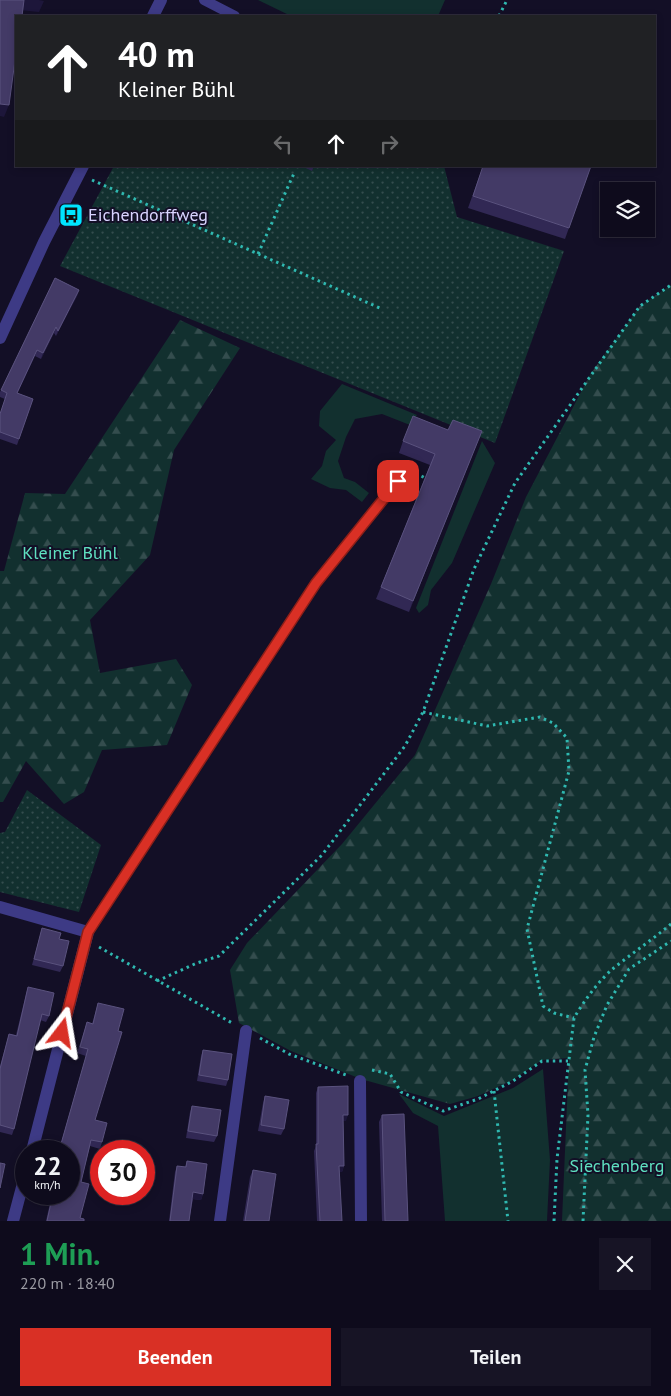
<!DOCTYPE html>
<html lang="de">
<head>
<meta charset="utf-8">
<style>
  body { margin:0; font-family:"PT Sans",sans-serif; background:#171425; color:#f1f3f6; height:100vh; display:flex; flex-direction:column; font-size:19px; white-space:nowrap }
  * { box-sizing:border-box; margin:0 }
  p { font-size:16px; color:#9b9ba3 }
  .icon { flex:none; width:28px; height:28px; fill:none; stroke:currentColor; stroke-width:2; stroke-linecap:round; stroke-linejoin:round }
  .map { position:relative; height:1221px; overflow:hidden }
  .side { display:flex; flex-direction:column; background:#0e0b1c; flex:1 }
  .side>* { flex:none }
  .hud { position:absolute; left:15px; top:15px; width:641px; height:152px; border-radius:0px; box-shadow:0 2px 8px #0003,0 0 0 1px #2e2b3b; background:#202124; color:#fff; overflow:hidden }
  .fabs { position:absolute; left:600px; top:182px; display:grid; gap:10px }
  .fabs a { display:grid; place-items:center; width:55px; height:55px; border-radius:0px; background:#0e0b1c; box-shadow:0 2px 8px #0003,0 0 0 1px #2e2b3b; font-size:25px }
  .speed { position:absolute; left:15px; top:1140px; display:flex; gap:10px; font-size:25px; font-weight:700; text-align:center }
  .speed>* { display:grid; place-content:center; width:65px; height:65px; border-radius:50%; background:#0e0b1c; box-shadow:0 2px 8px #0003,0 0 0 1px #2e2b3b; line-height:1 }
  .speed small { font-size:12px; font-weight:400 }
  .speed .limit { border:8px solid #d22; background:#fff; color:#111 }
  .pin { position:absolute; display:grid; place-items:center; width:42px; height:42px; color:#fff; margin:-21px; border-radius:10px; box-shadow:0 2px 8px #0006 }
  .me { position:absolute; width:55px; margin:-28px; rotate:14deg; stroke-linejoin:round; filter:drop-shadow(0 0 4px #0008) }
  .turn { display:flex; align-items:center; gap:18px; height:105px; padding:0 20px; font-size:22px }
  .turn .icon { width:65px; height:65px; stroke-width:2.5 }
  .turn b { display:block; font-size:35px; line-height:42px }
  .lanes { display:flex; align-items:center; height:48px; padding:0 20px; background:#0003; justify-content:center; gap:25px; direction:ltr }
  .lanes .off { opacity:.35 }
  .round { display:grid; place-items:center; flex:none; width:52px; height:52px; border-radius:0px; background:#171425 }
  .head { display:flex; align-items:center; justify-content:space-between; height:85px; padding:0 20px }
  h1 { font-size:30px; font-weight:600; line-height:38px; color:#1e9e55 }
  .primary-button { display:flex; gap:10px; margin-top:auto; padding:10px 20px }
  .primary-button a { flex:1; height:58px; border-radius:0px; background:#d93025; color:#fff; font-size:20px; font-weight:600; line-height:58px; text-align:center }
  .primary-button a+a { background:#171425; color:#f1f3f6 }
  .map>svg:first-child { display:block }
  .grass { fill:#12302f }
  .forest { fill:url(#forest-firs) }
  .park { fill:url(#park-dots) }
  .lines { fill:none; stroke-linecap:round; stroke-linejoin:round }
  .path { stroke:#2fb8b0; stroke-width:3; stroke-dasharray:2.5 4; stroke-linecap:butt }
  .lane { stroke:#3d3a85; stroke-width:10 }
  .street { stroke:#3d3a85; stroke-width:12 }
  .wall { fill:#312854 }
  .shaded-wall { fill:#1d163a }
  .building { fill:#433a66; stroke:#5a527e }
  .route-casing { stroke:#8d1f18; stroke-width:12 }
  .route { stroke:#d93025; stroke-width:9 }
  .labels { text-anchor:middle; stroke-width:4; stroke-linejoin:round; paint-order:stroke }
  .poi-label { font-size:18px; fill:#d9d4ff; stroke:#130f26; text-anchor:start }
  .park-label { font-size:18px; fill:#5fe0c0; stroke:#130f26 }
</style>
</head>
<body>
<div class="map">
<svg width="671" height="1221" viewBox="0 0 671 1221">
  <defs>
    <pattern id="forest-firs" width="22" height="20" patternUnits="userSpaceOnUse" patternTransform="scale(1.25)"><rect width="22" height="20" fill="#12302f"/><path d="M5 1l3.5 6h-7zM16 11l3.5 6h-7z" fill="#344d4e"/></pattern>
    <pattern id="park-dots" width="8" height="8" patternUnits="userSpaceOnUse" patternTransform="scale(1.25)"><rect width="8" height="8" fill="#12302f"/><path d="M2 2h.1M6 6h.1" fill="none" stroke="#344d4e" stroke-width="1.8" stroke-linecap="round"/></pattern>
  </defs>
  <rect width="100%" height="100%" fill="#130f26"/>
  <path class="grass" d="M258,0H445L438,16H291Z
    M342,384L417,415L410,425L382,414L355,419L346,437L338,461L344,478L355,482L369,493L362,502L346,490L330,488L311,479L322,466L326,451L336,440L319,426L320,411Z
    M482,441L495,463L452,563L431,590L428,605L419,613L416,608Z
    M543,1069L550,1160L547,1221H445L438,1126L413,1113L399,1094L444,1116L513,1088Z"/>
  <path class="forest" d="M671,285V1221H562L569,1058L542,1060L513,1080L478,1096L450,1104L361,1079L291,1051L239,1023L230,970L247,943L342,844L415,755L491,584L526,497L591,373L640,306Z
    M180,320L240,348L174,450L150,555L90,620L100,673L176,659L192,685L167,745L102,750L84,792L64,804L26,761L3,802H0V571H4L25,493L65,494Z"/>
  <path class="park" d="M114,166H444L457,217L564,251L495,443L60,266Z
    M27,790L101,845L79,912L0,892V833L5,832Z"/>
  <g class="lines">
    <path class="path" d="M499,16L507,0
      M92,180L382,309
      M258,254L295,171
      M410,470L425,478
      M423,712L487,726L540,717L553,723L567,738L569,771L527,929L543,1006L554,1013L574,1018
      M99,947L232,1023
      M157,981L197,963L219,956L322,855L405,746L423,712L474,569L515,483L640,306L671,285
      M260,1038L289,1054L346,1075
      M372,1070L390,1074L401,1092L443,1111L478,1099L513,1081L542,1061H568
      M494,1091L508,1221
      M554,1221L557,1159L574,1018C584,1001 599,980 615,967C634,952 653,939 671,924
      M583,1221L588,1115L585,1070L594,1037L607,1005L629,969L671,941"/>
    <path class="lane" d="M204,0L235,16
      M88,932L316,583L398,481"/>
    <path class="street" d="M153,16L161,0
      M0,338L44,242L83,166
      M0,907L88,932L32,1151
      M360,1081L361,1221
      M13,1221L26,1172
      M220,1221L246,1031"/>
  </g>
  <path class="wall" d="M302,166H314L312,171Z
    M483,166H591L565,239L468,208Z
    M55,278L79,290L77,296L56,336L54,333L41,359L35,356L17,393L33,399L17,445L0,439V414L5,399L0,397V392Z
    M448,430L477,443L409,612L376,599L430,465L399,453L403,441Z
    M42,928L59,939L63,966L60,972L32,965Z
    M28,987L49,1016L46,1022L40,1020L14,1129L12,1135L0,1132V1066L9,1034L16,1035L26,994Z
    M98,1003L95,1120L102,1142L100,1149L90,1146L81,1182L80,1218L84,1221H46L52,1194H69V1151L59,1150L86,1056L77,1053L87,1022L92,1024Z
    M203,1050L228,1080L226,1086L197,1081L201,1056Z
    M318,1087L346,1121H343L344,1166L342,1172H339L342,1221H317L314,1151L316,1146V1093Z
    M265,1096L284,1129L281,1135L258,1131L263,1103Z
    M192,1106L217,1136L214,1142L186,1138L190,1112Z
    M382,1115L408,1221H382L379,1122Z
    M187,1161L203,1194L201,1200L193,1199L189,1221H169L175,1172L177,1166L185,1167Z
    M253,1170L269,1221H243L250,1177Z"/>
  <path class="shaded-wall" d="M24,0H39L44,1L39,12L20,10Z
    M0,104L9,105L4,117L0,116Z
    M79,290L77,296L56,336L58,331Z
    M56,327L54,333L41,359L43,353Z
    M37,350L35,356L15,399L17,393Z
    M482,431L477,443L409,612L413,601Z
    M343,1115H348L346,1121H340Z
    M339,1166H344L342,1172H337Z
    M193,1192L203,1194L201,1200L191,1199Z"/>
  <path class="building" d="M0,0H24L22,16H16V53L9,105L0,104Z
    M483,166H591L569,228L473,196Z
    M55,278L79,290L58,331L56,327L43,353L37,350L17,393L33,399L19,439L0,432V414L7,393L1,390Z
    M413,416L448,430L453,420L482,431L413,601L381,587L435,454L403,441Z
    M42,928L61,933L59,939L69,941L63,966L34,959Z
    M28,987L54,993L49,1016L42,1014L14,1129L0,1125V1069L9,1034L17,1036Z
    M98,1003L124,1009L118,1031L122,1032L95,1120L107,1123L102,1142L91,1140L81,1182L89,1184L80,1218L84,1219V1221H47L53,1194H69V1151H63L64,1145L61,1144L88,1049L80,1047L87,1022L93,1024Z
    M203,1050L232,1054L228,1080L199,1075Z
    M348,1086V1115H343L344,1166H339L342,1221H320L316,1144H318V1087Z
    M265,1096L289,1100L284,1129L261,1125Z
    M192,1106L221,1110L217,1136L188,1131Z
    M404,1114L408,1221H385L382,1115Z
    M187,1161L207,1164L203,1194L193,1192L189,1221H170L177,1166L186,1167Z
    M0,1163L5,1164L0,1188Z
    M253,1170L276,1174L269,1221H245Z"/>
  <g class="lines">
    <g class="route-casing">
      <path id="route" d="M62,1033L88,932L316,583L398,481"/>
    </g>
    <use href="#route" class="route"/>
  </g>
  <defs>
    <g id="bus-square" transform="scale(1.25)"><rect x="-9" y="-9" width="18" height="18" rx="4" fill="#00e5ff" stroke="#130f26"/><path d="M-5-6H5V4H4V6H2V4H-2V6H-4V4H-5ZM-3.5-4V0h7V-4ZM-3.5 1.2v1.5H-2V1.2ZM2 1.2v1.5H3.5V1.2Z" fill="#111"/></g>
  </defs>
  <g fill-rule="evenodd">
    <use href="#bus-square" x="71" y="215"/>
  </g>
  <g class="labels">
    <g class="poi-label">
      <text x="88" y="221">Eichendorffweg</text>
    </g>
    <g class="park-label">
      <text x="70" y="559">Kleiner Bühl</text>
      <text x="617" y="1172">Siechenberg</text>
    </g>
  </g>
</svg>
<div class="fabs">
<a><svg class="icon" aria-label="layers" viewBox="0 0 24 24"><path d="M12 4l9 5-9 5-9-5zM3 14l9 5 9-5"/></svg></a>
</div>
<div class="speed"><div>22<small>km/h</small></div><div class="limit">30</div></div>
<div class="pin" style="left:398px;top:481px;background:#d93025"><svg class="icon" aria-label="arrive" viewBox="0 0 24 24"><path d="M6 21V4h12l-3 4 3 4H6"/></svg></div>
<svg class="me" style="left:62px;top:1033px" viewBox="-20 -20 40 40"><path d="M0-17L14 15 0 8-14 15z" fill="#d93025" stroke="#fff" stroke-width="4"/></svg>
<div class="hud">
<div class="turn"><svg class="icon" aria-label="ahead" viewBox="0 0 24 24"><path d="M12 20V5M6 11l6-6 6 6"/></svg><div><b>40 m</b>Kleiner Bühl</div></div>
<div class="lanes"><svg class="icon off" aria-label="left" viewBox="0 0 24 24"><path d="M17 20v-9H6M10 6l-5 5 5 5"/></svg><svg class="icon" aria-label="ahead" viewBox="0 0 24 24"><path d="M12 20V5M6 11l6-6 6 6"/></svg><svg class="icon off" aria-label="right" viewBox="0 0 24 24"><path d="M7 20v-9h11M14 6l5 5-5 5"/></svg></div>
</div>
</div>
<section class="side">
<div class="head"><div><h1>1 Min.</h1><p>220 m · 18:40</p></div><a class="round"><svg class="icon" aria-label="close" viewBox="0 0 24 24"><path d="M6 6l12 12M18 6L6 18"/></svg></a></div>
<div class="primary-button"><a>Beenden</a><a>Teilen</a></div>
</section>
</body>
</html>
